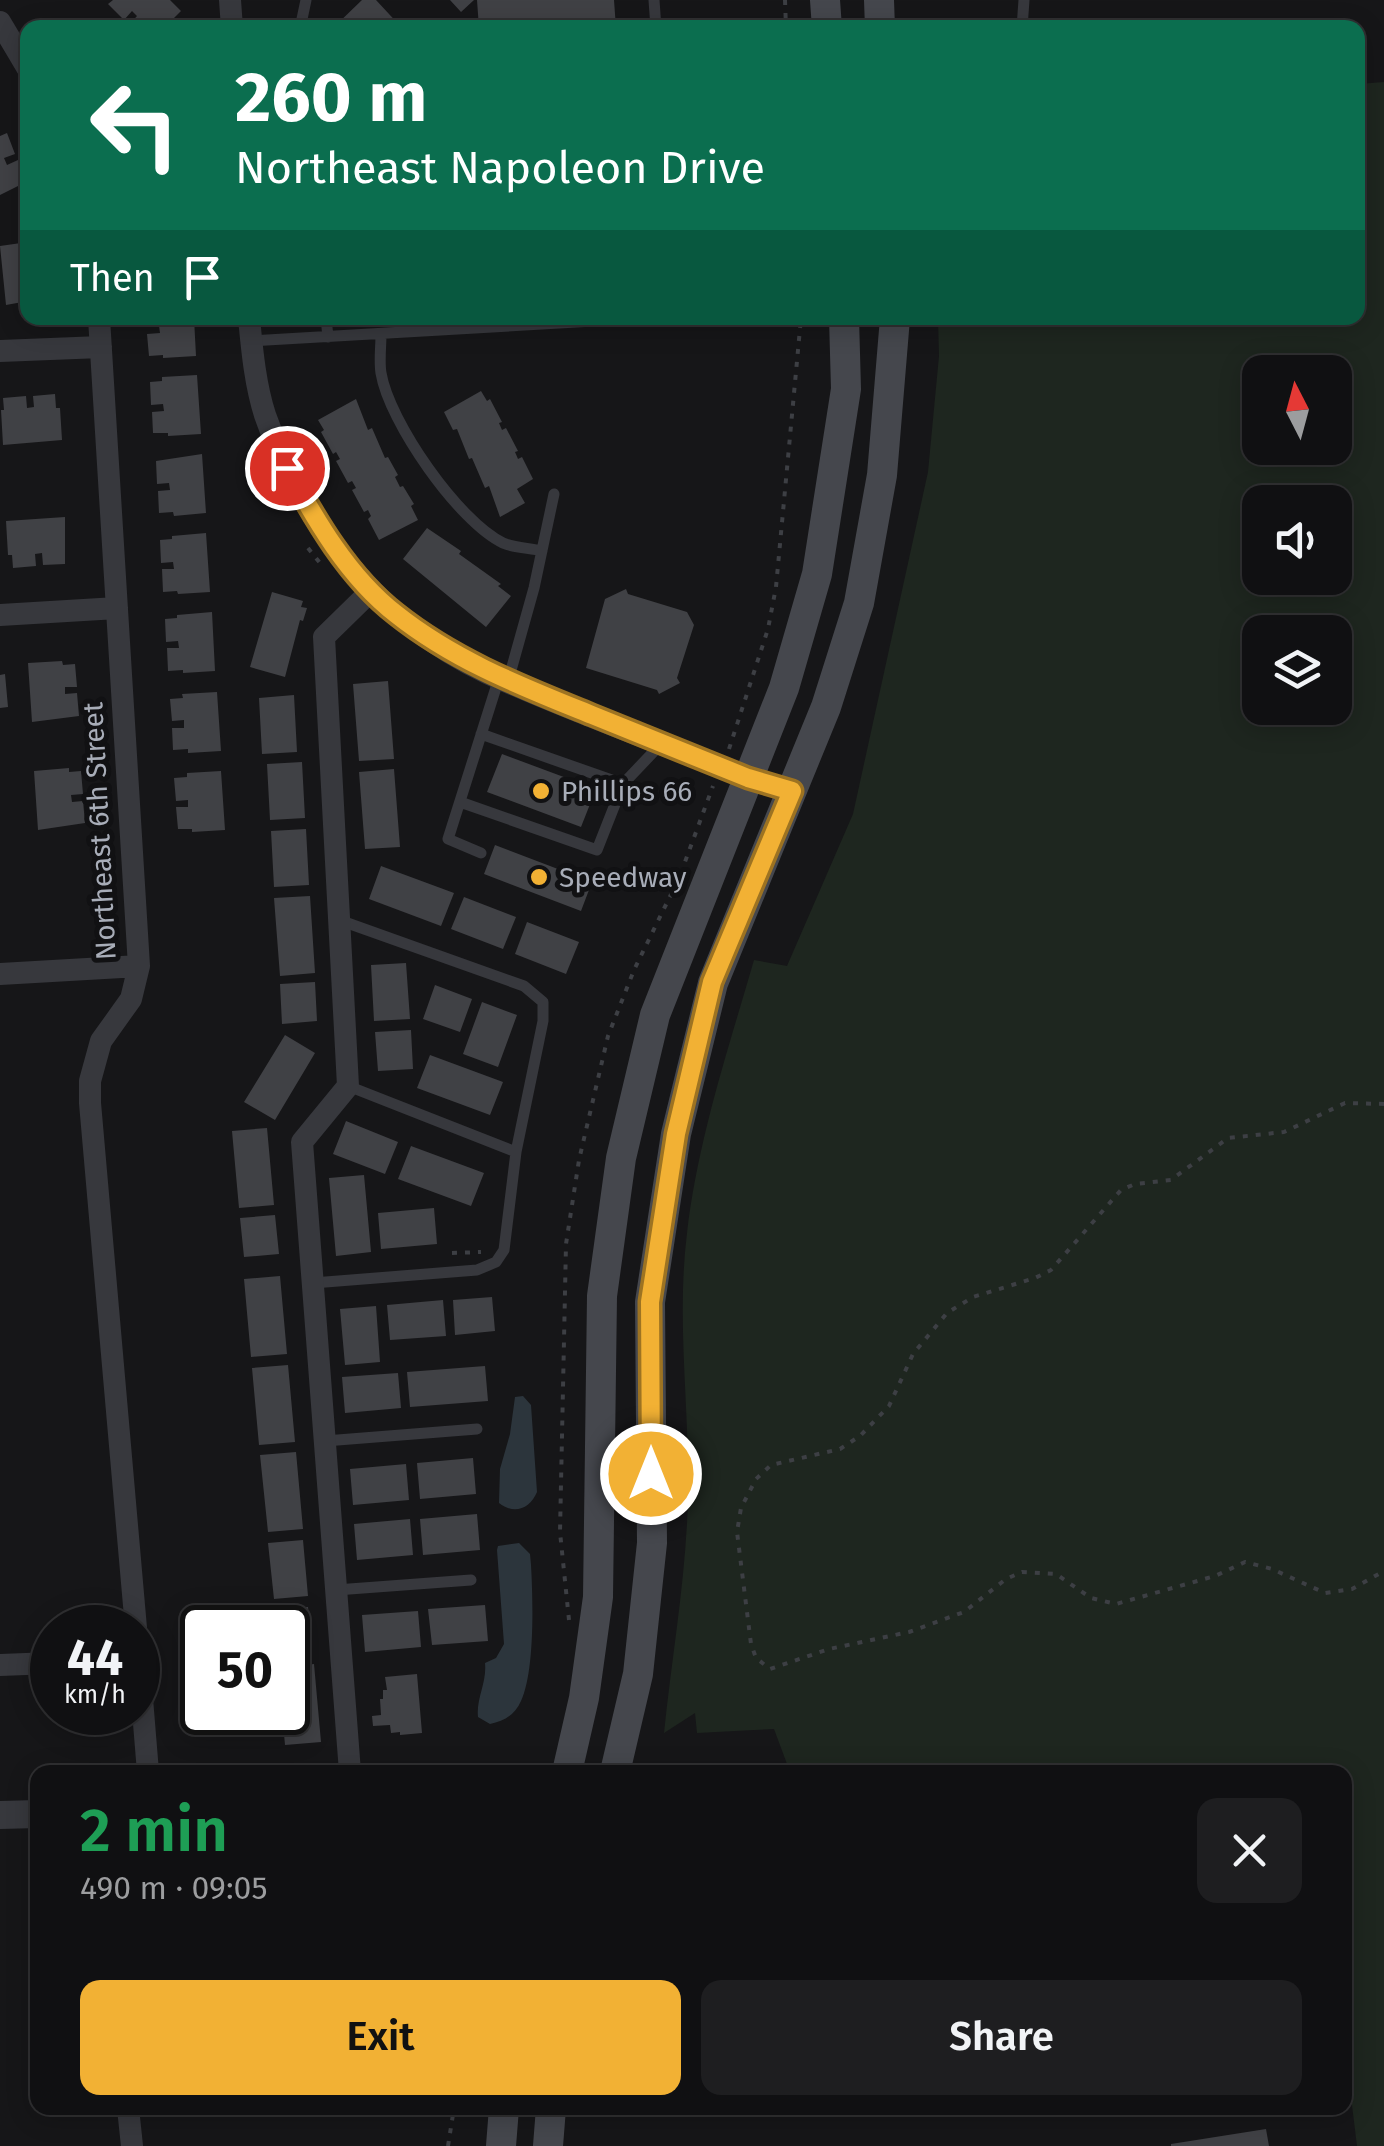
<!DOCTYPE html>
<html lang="en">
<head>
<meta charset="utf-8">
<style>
  body { margin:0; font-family:"Fira Sans",sans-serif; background:#1e1e20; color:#f1f3f6; height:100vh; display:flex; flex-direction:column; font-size:38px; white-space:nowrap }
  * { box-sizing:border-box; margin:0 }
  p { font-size:32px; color:#9c9d9f }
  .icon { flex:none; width:55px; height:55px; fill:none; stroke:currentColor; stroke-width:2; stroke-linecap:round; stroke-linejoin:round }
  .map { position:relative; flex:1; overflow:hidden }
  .sheet { position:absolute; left:30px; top:1765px; width:1322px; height:350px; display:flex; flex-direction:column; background:#101012; border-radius:20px; box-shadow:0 5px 25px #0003,0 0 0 2px #303032 }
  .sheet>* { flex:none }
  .guide { position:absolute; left:20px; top:20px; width:1345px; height:305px; border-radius:20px; box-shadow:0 5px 25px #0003,0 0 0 2px #303032; background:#0b6e4f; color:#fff; overflow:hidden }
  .needle { width:65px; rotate:354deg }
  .fabs { position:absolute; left:1242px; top:355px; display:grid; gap:20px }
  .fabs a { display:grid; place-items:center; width:110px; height:110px; border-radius:20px; background:#101012; box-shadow:0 5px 25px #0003,0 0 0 2px #303032; font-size:50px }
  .speed { position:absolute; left:30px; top:1605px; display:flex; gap:20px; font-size:50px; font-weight:700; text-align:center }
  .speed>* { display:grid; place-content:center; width:130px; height:130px; border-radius:50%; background:#101012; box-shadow:0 5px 25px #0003,0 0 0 2px #303032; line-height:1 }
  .speed small { font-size:25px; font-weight:400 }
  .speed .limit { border:5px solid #111; border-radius:15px; background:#fff; color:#111 }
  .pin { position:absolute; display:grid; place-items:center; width:85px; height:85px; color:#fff; margin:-42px; border:5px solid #fff; border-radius:50%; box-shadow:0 2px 10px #0007 }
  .me { position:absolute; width:110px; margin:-55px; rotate:0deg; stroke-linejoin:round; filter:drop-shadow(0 0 8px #0008) }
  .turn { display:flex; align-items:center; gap:35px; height:210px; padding:0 50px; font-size:45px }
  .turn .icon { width:130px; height:130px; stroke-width:2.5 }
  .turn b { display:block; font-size:70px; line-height:85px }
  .then { display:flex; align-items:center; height:95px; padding:0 50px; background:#0003; gap:20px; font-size:38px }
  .round { display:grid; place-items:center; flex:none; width:105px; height:105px; border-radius:20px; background:#1e1e20 }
  .head { display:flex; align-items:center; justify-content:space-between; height:170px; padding:0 50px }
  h1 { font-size:60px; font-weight:600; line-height:75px; color:#1e9e55 }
  .cta { display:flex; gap:20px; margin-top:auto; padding:20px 50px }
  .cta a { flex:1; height:115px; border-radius:20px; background:#f2b134; color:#111; font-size:40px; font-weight:600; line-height:115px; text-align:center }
  .cta a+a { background:#1e1e20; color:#f1f3f6 }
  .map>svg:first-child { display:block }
  .green { fill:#1e261f; fill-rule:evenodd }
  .water { fill:#2c353c }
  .building { fill:#404145 }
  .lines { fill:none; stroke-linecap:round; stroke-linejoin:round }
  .path { stroke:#3d3f44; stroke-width:4; stroke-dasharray:5 8; stroke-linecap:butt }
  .service { stroke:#37383d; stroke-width:11 }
  .minor { stroke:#37383d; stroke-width:22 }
  .tertiary { stroke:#37383d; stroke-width:28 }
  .secondary { stroke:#45474d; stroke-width:30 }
  .route-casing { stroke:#9d7322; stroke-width:25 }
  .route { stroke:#f2b134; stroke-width:18 }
  .poi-dot { fill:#f2b134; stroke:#111113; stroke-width:4 }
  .labels { text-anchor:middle; stroke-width:10; stroke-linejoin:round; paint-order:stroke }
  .poi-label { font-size:28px; fill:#a8adb8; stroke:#111113; text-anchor:start }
  .street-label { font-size:28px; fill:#a8adb8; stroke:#111113 }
</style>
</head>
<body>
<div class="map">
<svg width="1384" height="2146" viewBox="0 0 1384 2146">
  <rect width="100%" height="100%" fill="#161618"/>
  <path class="green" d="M1384,82V2146H1357L1345,2048V1772H790L774,1729L697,1733L695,1713L664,1733C672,1655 686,1578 688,1499C690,1410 676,1322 687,1233C698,1139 728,1050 754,960L787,966L853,814L928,472L939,356L938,318H1358V84ZM1335,372V448H1260V372ZM1335,502V578H1260V502ZM1335,632V708H1260V632Z"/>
  <path class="water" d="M523,1396L531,1405L537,1492C530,1509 514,1515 499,1503L500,1469L510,1434L515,1397Z
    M519,1543L530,1554L531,1565C533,1599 535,1671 521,1701C515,1715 504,1721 490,1724L478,1717C476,1698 487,1683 485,1663L496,1658L504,1644L497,1550L498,1546Z"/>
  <path class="building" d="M113,0H170L181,11L164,28H131L129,25L137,16L132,11L124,20L108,4Z
    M362,0H376L402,28H333Z
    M450,0H474L461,12Z
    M477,0H614L616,28H479Z
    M7,133L15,154L4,158L7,165L18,160L26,182L0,195V136Z
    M28,242V301L6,305L0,246Z
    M146,318H194L196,356L163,358V355L149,356L147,334L160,333L159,326L147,327Z
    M197,375L201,434L168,436V433H153L152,412L164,411L163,404L151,405L150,382L162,381V377Z
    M481,391L487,401L490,399L502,422L499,423L502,430L506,428L518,451L515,452L518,459L522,457L533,479L517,489L525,503L500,517L489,486L485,488L472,458L469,459L457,429L453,430L444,412Z
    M55,394L56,408H60L62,440L3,445L1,410H4L3,398L26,396L27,408L34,407L33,396Z
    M356,399L368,430L372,428L385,458L388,457L398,475L395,477L400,487L403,486L414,504L411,506L418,520L379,540L368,519L371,516L368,510L364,512L352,490L356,488L352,481L348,483L336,461L340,459L336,452L333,454L321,432L324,430L318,420Z
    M202,454L206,513L174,516L173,512L159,513L158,491L170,490L169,483L157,484L156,461Z
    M65,517V564L43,565L42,553L35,554L36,566L13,568L12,555H8L6,521Z
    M427,528L461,551L459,554L501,584L498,586L511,596L486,627L403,559Z
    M206,533L210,592L178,594L177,591L163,592L162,569H174L173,562L161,563L160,540L172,539V536Z
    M626,589L628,594L687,612L694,625L677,678L680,683L659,694L657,690L586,668L605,599Z
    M272,592L303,601L301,607L307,608L303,621L300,620L285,677L250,667Z
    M212,612L215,671L183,673V670L168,671L167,648H179L178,641L166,642L165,619L177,618V615Z
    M62,661L63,665L75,664L77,687H65V694L77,693L79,716L32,722L28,663Z
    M5,674L8,707L0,708V675Z
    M388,681L394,759L359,761L353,684Z
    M217,692L221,751L188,753V749L173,750L172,728H184V720L172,721L170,699L183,698L182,694Z
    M294,695L297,752L262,754L259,698Z
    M502,754L596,789L581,827L487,792Z
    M302,762L305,818L270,820L267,764Z
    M69,768V772L81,771L83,794L71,795L72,802L83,801L85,823L38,830L34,771Z
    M394,769L400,847L365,849L359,772Z
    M221,771L225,830L192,832V829H178L176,807H188V800L176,801L174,778L187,777V773Z
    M306,829L309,885L274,887L271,831Z
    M495,845L592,882L581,911L484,874Z
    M381,866L454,893L441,926L369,899Z
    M310,896L315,973L280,976L274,898Z
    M464,897L516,917L503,949L451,929Z
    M527,922L579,942L566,974L515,954Z
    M406,963L410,1019L374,1021L371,965Z
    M315,982L317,1021L282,1024L280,984Z
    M435,985L472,999L460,1032L423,1019Z
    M482,1002L517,1015L498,1067L463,1054Z
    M411,1030L413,1069L378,1071L375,1032Z
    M285,1035L315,1053L275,1120L244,1102Z
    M430,1055L503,1082L490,1115L417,1088Z
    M346,1121L398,1142L385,1174L333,1154Z
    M267,1128L274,1205L239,1208L232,1131Z
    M411,1146L484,1173L471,1206L398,1179Z
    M364,1175L371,1252L336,1256L329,1178Z
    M434,1208L437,1244L381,1249L378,1213Z
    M275,1215L279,1254L244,1257L240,1218Z
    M280,1276L287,1354L251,1357L244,1279Z
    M492,1297L495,1331L455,1335L453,1300Z
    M443,1300L446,1336L390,1340L387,1305Z
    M376,1306L380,1362L345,1365L340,1309Z
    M288,1365L295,1442L259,1445L252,1368Z
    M485,1366L488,1401L410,1407L407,1372Z
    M398,1373L401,1408L345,1413L342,1377Z
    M296,1452L303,1529L268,1532L260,1455Z
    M473,1458L476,1494L420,1499L417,1463Z
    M406,1464L409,1500L353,1505L350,1469Z
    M477,1514L480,1550L423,1555L420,1519Z
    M410,1519L413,1555L357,1560L354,1524Z
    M303,1540L308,1596L274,1599L268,1543Z
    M485,1605L488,1641L432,1645L428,1609Z
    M308,1607L312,1646L288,1648V1628H275L273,1610Z
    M418,1611L421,1647L365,1652L362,1615Z
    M314,1664L321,1742L285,1745L282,1712H288V1667Z
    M417,1674L422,1733L400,1735V1732L391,1733L390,1725L373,1726L372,1716L381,1715L380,1699H383V1690H387L385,1677Z
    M1266,2129L1269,2146H1171V2144Z"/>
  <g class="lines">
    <path class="path" d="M785,0L786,28
      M308,548L324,568
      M729,749L768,629L776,587L801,318
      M1384,1104L1345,1103L1284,1132L1228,1138L1171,1180L1135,1184L1121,1190L1051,1270L1035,1278L973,1297L947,1313L913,1354L889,1406L860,1436L840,1449L771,1465L756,1479L741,1508L737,1532L751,1644L756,1658L770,1669L829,1649L909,1632L964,1612L1006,1579L1022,1572L1056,1574L1091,1598L1116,1604L1215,1576L1245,1562L1272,1569L1325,1593L1352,1589L1384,1571
      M452,1253L481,1252
      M569,1620L560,1532L566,1244L579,1160L608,1036L634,970L679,878L713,786
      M448,2146L454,2108"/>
    <path class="service" d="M654,0L656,28
      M303,28L302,19L306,0
      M1022,28L1024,0
      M326,318L328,337
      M381,334C381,347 379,361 381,373C389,422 459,522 503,543C514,548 530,548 542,551
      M251,341L645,318
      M508,681L534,588L554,494
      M481,734L623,784
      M460,802L597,850L623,784L660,745
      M481,853L448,839L499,678
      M348,1086L516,1152
      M313,1283L477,1270L496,1262L504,1250L516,1152L543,1021V1002L524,986L339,920
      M325,1441L477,1429
      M336,1590L471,1580"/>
    <path class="minor" d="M230,0L232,28
      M0,22L28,69
      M99,318L139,966L131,999L101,1041L90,1081V1103L136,1628
      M249,318C252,349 255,384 265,415C302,524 382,624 487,673C572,712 662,743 748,778L792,791
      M0,351L101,347
      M0,615L117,608
      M0,974L139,966
      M138,1650L148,1772
      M0,1665L52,1663
      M350,1772L302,1142L348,1086L324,637L372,590
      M128,2108L132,2146"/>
    <path class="tertiary" d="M0,1815L38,1814"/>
    <path class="secondary" d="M825,0L827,28
      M879,0L880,28
      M567,1772L584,1698L598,1597L602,1296L621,1158L655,1015L784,688L817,574L846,389L844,318
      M615,1772L638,1674L652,1543L650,1302L676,1134L713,983L826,707L859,603L882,475L895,318
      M501,2146L504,2108
      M548,2146L551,2108"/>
  </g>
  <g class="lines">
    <g class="route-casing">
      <path id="route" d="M287,468C315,519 348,577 396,614C455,661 523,687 592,715C644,736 696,757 748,778L792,791L712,982L676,1134L650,1302L651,1474"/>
    </g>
    <use href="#route" class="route"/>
  </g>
  <g class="poi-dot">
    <circle cx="541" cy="791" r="10"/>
    <circle cx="539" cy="877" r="10"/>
  </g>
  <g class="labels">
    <g class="poi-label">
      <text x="561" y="801">Phillips 66</text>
      <text x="559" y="887">Speedway</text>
    </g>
    <g class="street-label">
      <text transform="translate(99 831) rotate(-93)" y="10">Northeast 6th Street</text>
    </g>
  </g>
</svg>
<div class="fabs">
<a><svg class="needle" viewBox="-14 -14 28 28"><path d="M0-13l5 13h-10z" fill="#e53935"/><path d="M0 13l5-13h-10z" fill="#9c9d9f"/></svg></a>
<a><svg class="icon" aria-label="sound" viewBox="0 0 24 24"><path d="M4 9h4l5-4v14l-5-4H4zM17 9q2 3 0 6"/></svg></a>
<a><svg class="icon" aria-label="layers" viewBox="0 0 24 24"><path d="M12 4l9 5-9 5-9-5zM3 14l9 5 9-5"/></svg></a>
</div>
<div class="speed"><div>44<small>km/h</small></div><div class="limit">50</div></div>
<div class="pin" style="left:287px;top:468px;background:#d93025"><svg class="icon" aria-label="arrive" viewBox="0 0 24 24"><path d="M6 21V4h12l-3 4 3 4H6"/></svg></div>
<svg class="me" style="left:651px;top:1474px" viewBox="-20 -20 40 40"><circle r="17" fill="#f2b134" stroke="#fff" stroke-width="3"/><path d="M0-11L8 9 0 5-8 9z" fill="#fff"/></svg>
<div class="guide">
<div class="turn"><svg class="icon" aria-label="left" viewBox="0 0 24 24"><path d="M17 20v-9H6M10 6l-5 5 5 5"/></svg><div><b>260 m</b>Northeast Napoleon Drive</div></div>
<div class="then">Then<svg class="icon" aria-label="arrive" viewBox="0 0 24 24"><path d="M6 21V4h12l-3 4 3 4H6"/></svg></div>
</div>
<section class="sheet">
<div class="head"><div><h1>2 min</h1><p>490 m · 09:05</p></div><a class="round"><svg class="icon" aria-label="close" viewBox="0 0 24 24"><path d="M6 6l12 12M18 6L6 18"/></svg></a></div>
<div class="cta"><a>Exit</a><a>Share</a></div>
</section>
</div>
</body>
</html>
